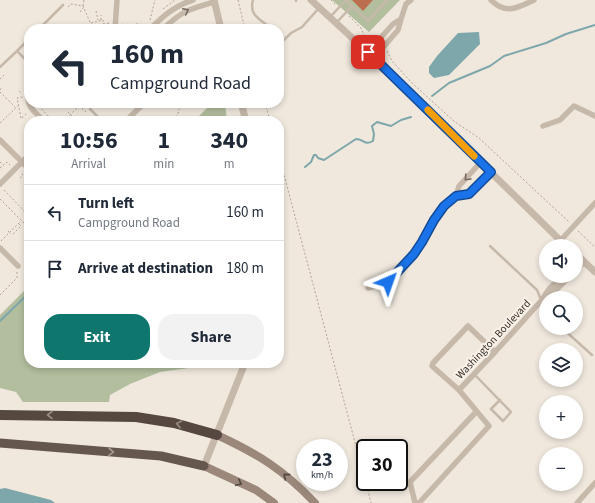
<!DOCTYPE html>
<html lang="en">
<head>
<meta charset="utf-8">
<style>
  body { margin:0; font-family:"Source Sans 3",sans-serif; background:#f2f2f3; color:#1f2937; height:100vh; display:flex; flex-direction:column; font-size:15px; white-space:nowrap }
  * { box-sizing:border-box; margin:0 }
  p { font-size:13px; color:#747a83 }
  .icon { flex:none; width:22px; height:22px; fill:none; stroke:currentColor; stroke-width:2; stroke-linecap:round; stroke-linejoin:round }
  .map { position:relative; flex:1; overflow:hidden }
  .panel { position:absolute; left:24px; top:116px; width:260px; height:252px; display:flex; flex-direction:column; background:#fff; border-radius:16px; box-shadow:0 2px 6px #0003 }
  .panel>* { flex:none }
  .top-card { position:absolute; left:24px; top:24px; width:260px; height:84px; border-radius:16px; box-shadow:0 2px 6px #0003; background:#fff; color:#1f2937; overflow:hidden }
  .buttons { position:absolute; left:539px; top:239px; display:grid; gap:8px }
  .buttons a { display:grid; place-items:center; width:44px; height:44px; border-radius:50%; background:#fff; box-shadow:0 2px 6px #0003; font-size:20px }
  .speed { position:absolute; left:296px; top:439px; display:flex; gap:8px; font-size:20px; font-weight:700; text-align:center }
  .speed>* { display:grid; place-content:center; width:52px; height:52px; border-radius:50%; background:#fff; box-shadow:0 2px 6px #0003; line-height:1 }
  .speed small { font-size:10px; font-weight:400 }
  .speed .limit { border:2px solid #111; border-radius:6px; background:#fff; color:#111 }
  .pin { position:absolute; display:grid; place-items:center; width:34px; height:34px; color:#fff; margin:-17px; border-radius:8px; box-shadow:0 2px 6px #0006 }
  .me { position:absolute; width:44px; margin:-22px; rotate:43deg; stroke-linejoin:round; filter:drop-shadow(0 0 3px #0008) }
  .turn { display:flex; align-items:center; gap:14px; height:84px; padding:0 20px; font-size:18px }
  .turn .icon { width:52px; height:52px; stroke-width:2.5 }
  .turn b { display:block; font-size:28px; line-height:34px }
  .eta { display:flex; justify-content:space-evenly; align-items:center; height:68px; text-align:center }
  .eta b { font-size:24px; font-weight:700; line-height:28px }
  .primary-button { display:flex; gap:8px; margin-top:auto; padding:8px 20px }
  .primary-button a { flex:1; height:46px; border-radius:16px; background:#0f766e; color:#fff; font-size:16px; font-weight:700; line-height:46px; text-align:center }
  .primary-button a+a { background:#f2f2f3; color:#1f2937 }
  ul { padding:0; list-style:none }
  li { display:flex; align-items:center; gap:12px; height:56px; padding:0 20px; border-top:1px solid #e0e1e3 }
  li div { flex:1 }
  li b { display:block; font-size:15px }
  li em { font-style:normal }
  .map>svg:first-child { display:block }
  .green { fill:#b2be9e }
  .water { fill:#7ea7ab }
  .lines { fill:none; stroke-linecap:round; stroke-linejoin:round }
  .stream { stroke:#7ea7ab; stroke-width:2 }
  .building { fill:#bc6f4f }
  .path { stroke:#b3a394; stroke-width:1; stroke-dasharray:2 2; stroke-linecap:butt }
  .service { stroke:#c7b9aa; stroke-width:2.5 }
  .minor { stroke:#c7b9aa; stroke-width:5.5 }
  .tertiary { stroke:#c7b9aa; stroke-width:7 }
  .secondary { stroke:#9b887b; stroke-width:8 }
  .trunk { stroke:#66574e; stroke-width:9 }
  .motorway { stroke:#564841; stroke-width:10 }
  .oneway { stroke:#776c63 }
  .oneway2 { stroke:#978c84 }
  .oneway3 { stroke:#a89d94 }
  .oneway4 { stroke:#544842 }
  .route-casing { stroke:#114b97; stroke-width:10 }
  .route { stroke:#1a73e8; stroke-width:7 }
  .slow { stroke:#f59e0b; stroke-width:7 }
  .labels { text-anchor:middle; stroke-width:4; stroke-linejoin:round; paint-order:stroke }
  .street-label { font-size:11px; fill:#352d29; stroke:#f8f2e9 }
</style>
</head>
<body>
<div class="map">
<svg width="595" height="503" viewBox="0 0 595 503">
  <rect width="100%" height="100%" fill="#f0e8dd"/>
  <path class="green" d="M332,0H400L369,32Z
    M212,103H225L227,121H194Z
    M29,286V363H212L210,365L160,372L130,384L110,395L109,402H23L16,392L0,388V315Z"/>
  <path class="water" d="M479,32L480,44L449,75L434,78L429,73V67L437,56L458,33Z
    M5,488L51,500L55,503H0V489Z"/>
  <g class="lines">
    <path class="stream" d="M432,96L449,83L490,66L504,56L546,43L566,34L595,25
      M305,167L311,162L314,155H316L318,158L324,160L356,139C364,139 364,146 373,141L374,134L372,126L377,122L391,126L401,120L411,117
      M0,321L29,293"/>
  </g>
  <path class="building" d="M352,0H373L363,11Z"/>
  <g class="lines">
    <path class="path" d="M238,0L245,29
      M331,0L336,5
      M83,6L84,0
      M68,7L71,4L83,6L93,29
      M163,9L175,0
      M96,11L98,20
      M80,12L83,8
      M349,16L361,28L365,37L373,39
      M101,20V15
      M150,20L155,0
      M91,23L103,20V26
      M103,24L110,23
      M122,24L135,29
      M174,27L178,29
      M82,29H83
      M136,29L137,23
      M387,51L392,61L412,83L455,122L479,138L569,222
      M0,79L4,75
      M0,90L2,87
      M19,91L22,94
      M24,91L29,85
      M0,92L15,107
      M36,103L53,121
      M76,103L86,112
      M95,103L97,105
      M155,103L156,104
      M173,103L179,108L190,103
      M265,103L270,121
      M68,112L73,117
      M54,116L59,121
      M21,118L17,98L23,97
      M22,118L27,113
      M172,119L178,115
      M61,121L64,118L65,119
      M64,121L82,103
      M175,121L177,119L179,109
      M0,123L18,106
      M279,156L365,480
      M0,162L3,165
      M0,168L7,162L10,165
      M20,178L23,175L21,173
      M4,190L29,216
      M0,199L29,228
      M24,204L29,210
      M8,231L11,234
      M578,231L595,247
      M13,234L21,226L19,224
      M1,241L21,221
      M24,264L29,263
      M0,295L17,278V271
      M366,482L371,503"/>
    <path class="service" d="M253,0C249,14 258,18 268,26
      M296,0V1
      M346,0L368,21L387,0
      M331,16L346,0
      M337,22L352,6
      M39,29L63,5
      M29,39L17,51L29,63
      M279,45L291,33L302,27L319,8
      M0,67L17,51
      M90,109L102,121
      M490,246L537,290L546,312
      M562,328L592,355
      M475,375L511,412L503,421L491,409L500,400"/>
    <path class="minor" d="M491,0C506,15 517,8 534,0
      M401,19L406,4L411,0
      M115,29L117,0
      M150,29C163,16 176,5 193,0
      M163,29C182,11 189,9 214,2
      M368,52L393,24L401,19L398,30L374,58
      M29,95C25,106 37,114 44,121
      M126,121L144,103
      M543,126L560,120L574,106L595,116
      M0,140L29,169
      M0,184L29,155
      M456,196L469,194L491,172
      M560,241L595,203
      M0,248L18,266
      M576,270L584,262
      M562,276L549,289L541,301L553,293L570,276
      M368,288L388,282L414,254L422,242L433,220L444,206L456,196L459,186L481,162
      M459,390L495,352L541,301
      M415,503L410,482L476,412
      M419,503L489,426L459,390L432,366L433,363L468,326L495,352
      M577,503L595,483"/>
    <path class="tertiary" d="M214,0L221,29
      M311,0L374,58L566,246
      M241,103L246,121
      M576,254L595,272
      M204,466L245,363"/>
    <path class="secondary" d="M217,435C258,454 284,470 315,503
      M204,466L256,490L274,503"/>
    <path class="trunk" d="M0,443L161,456L204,466"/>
    <path class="motorway" d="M0,415L136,417L174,423L217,435"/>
  </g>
  <defs><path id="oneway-chevron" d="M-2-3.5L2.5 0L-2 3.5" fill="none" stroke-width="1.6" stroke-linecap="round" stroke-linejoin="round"/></defs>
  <g class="oneway">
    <use href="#oneway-chevron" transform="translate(186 11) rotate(-26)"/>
    <use href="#oneway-chevron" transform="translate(467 178) rotate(133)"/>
  </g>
  <g class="oneway2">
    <use href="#oneway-chevron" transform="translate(50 415) rotate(-180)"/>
    <use href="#oneway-chevron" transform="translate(179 424) rotate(-167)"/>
  </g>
  <use class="oneway3" href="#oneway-chevron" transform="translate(111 452) rotate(4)"/>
  <g class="oneway4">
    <use href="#oneway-chevron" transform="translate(286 476) rotate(-140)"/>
    <use href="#oneway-chevron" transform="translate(239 483) rotate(25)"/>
  </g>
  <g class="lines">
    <g class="route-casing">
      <path id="route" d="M368,52L491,172L469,194L456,196L444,206L434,220L422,242L414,254L388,282"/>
    </g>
    <use href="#route" class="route"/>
    <path class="slow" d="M428,110L474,156"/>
  </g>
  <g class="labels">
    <g class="street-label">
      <text transform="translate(493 339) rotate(-47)" y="4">Washington Boulevard</text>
    </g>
  </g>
</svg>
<div class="buttons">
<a><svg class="icon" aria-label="sound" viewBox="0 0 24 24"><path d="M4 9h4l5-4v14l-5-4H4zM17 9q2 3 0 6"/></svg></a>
<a><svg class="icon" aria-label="search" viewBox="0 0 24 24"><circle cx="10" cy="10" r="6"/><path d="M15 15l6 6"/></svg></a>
<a><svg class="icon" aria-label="layers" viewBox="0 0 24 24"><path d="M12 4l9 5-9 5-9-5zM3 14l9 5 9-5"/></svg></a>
<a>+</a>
<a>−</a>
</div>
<div class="speed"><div>23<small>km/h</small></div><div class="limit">30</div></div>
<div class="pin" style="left:368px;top:52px;background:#d93025"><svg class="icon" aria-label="arrive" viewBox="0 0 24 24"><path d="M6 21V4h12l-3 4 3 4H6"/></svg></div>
<svg class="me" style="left:388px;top:282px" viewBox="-20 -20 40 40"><path d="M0-17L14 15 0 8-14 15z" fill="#1a73e8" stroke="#fff" stroke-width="4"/></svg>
<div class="top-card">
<div class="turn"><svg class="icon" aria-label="left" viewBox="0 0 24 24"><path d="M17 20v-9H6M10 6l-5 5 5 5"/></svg><div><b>160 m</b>Campground Road</div></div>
</div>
<section class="panel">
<div class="eta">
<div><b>10:56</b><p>Arrival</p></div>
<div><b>1</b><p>min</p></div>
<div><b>340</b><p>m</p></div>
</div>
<ul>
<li><svg class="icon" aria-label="left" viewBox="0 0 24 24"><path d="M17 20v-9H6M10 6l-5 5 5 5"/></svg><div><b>Turn left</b><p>Campground Road</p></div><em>160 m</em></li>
<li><svg class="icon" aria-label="arrive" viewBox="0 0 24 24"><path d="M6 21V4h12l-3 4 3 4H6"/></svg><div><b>Arrive at destination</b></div><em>180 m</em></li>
</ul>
<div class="primary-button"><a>Exit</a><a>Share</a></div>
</section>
</div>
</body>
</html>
